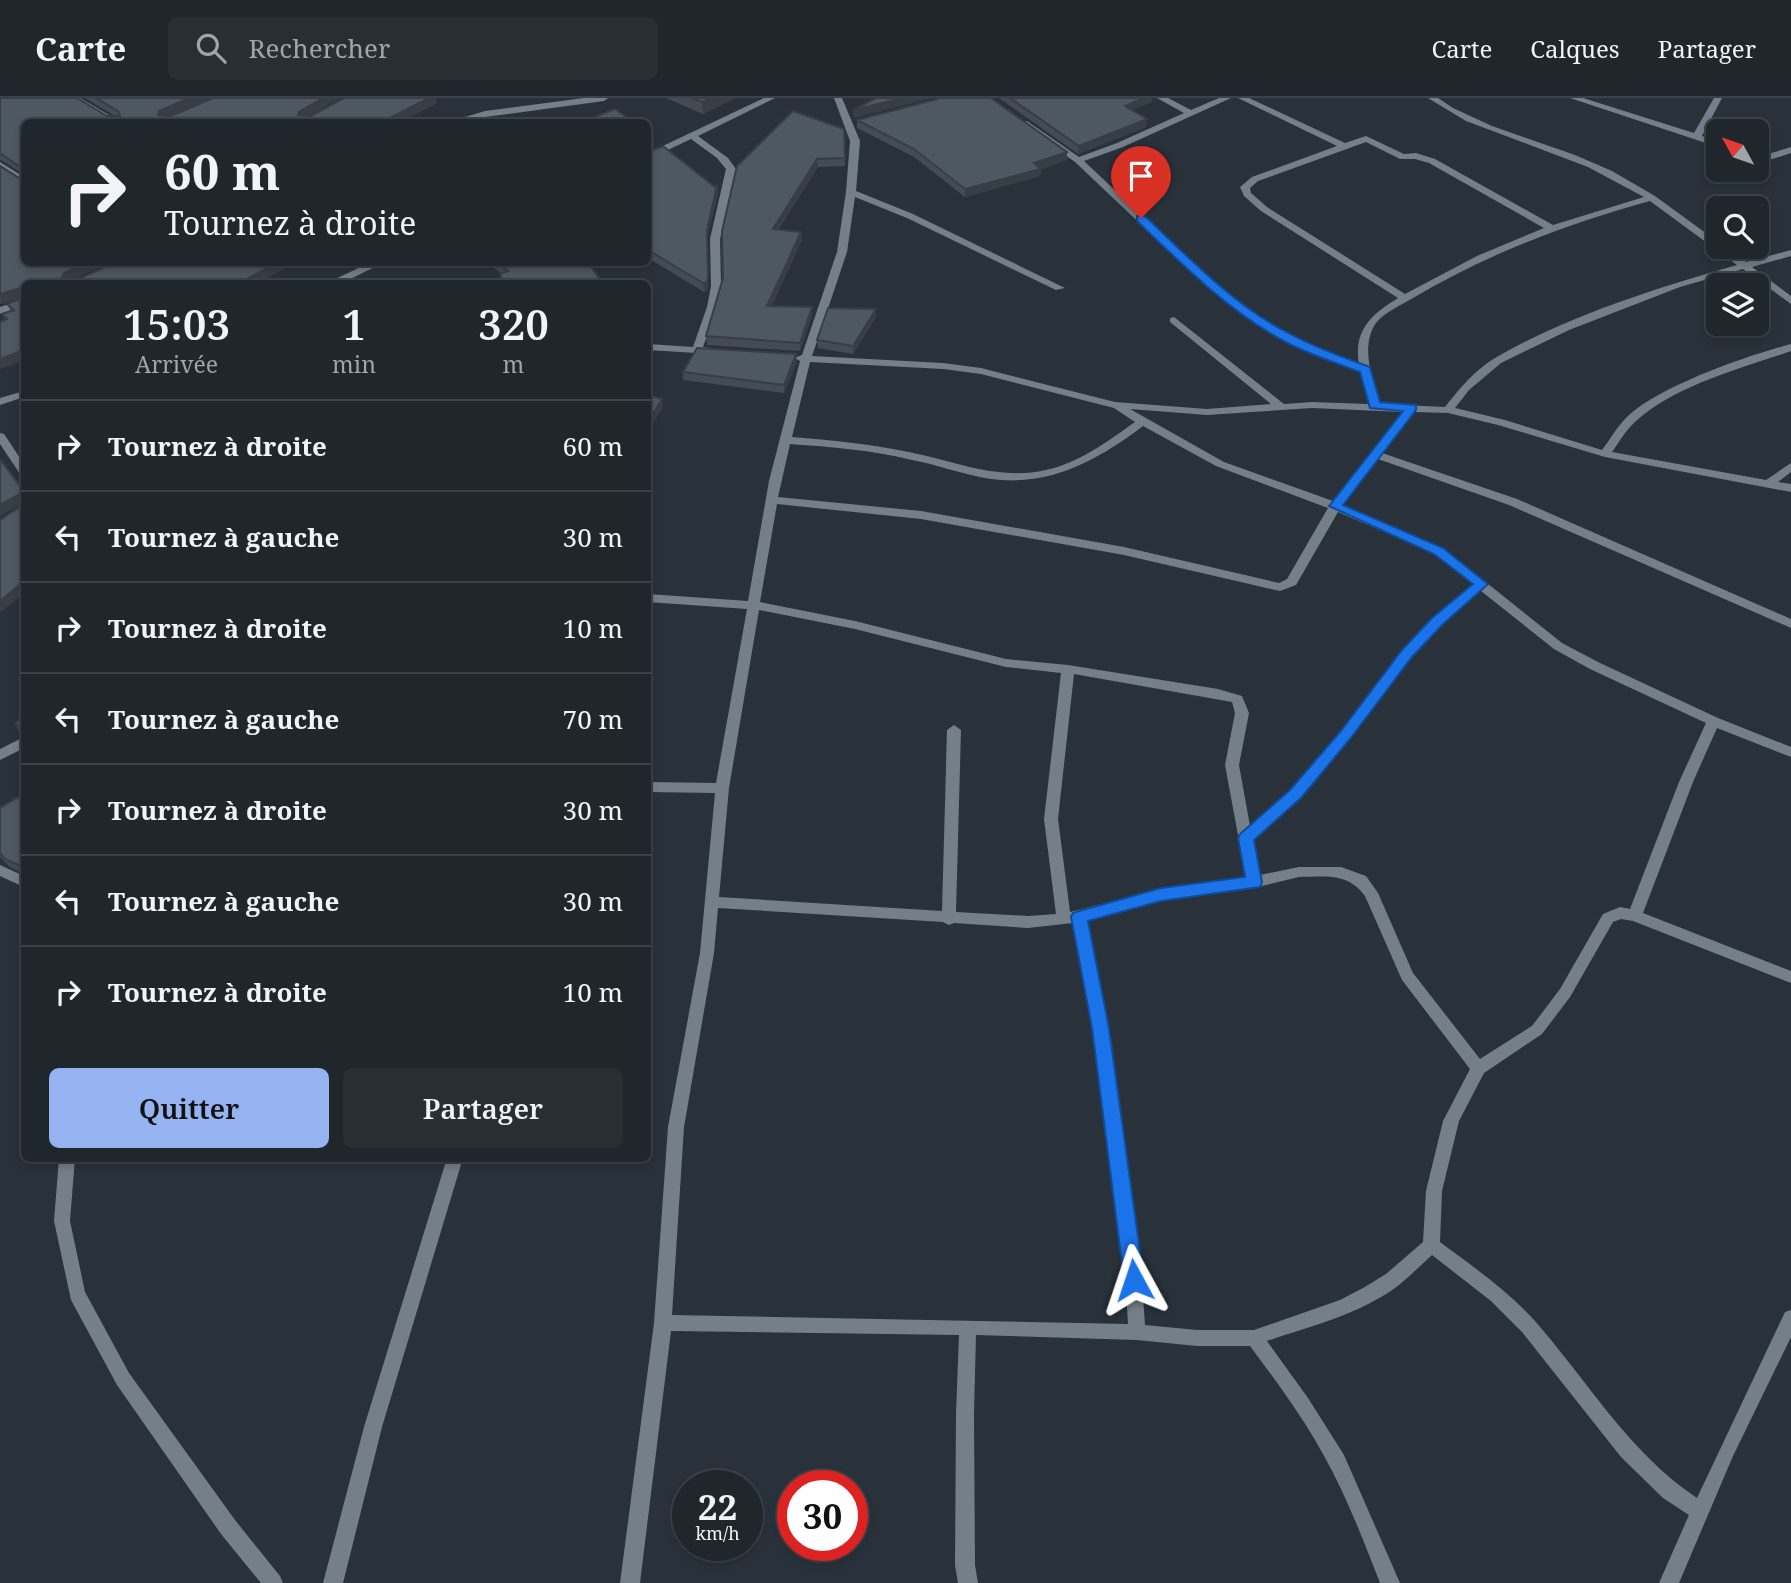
<!DOCTYPE html>
<html lang="fr">
<head>
<meta charset="utf-8">
<style>
  body { margin:0; font-family:"Noto Serif",serif; background:#272e34; color:#f1f3f6; height:100vh; display:flex; flex-direction:column; font-size:26px; white-space:nowrap }
  * { box-sizing:border-box; margin:0 }
  p { font-size:23px; color:#a1a5a9 }
  .icon { flex:none; width:38px; height:38px; fill:none; stroke:currentColor; stroke-width:2; stroke-linecap:round; stroke-linejoin:round }
  .map { position:relative; flex:1; overflow:hidden }
  .sheet { position:absolute; left:21px; top:182px; width:630px; height:882px; display:flex; flex-direction:column; background:#1f262c; border-radius:10px; box-shadow:0 4px 10px #0003,0 0 0 2px #3c4348 }
  .sheet>* { flex:none }
  .top-card { position:absolute; left:21px; top:21px; width:630px; height:147px; border-radius:10px; box-shadow:0 4px 10px #0003,0 0 0 2px #3c4348; background:#1f262c; color:#f1f3f6; overflow:hidden }
  .needle { width:46px; rotate:310deg }
  .buttons { position:absolute; left:1706px; top:21px; display:grid; gap:14px }
  .buttons a { display:grid; place-items:center; width:63px; height:63px; border-radius:10px; background:#1f262c; box-shadow:0 4px 10px #0003,0 0 0 2px #3c4348; font-size:35px }
  .speed { position:absolute; left:672px; top:1372px; display:flex; gap:14px; font-size:35px; font-weight:700; text-align:center }
  .speed>* { display:grid; place-content:center; width:91px; height:91px; border-radius:50%; background:#1f262c; box-shadow:0 4px 10px #0003,0 0 0 2px #3c4348; line-height:1 }
  .speed small { font-size:18px; font-weight:400 }
  .speed .limit { border:10px solid #d22; background:#fff; color:#111 }
  .pin { position:absolute; display:grid; place-items:center; width:60px; height:60px; color:#fff; margin:-72px -30px; border-radius:50% 50% 50% 0; rotate:-45deg; box-shadow:0 0 7px #0007 }
  .pin .icon { rotate:45deg }
  .me { position:absolute; width:77px; margin:-38px; rotate:355deg; stroke-linejoin:round; filter:drop-shadow(0 0 5px #0008) }
  .turn { display:flex; align-items:center; gap:24px; height:147px; padding:0 28px; font-size:32px }
  .turn .icon { width:91px; height:91px; stroke-width:2.5 }
  .turn b { display:block; font-size:49px; line-height:60px }
  .eta { display:flex; justify-content:space-evenly; align-items:center; height:119px; text-align:center }
  .eta b { font-size:42px; font-weight:600; line-height:49px }
  .action { display:flex; gap:14px; margin-top:auto; padding:14px 28px }
  .action a { flex:1; height:80px; border-radius:10px; background:#95b2f1; color:#111; font-size:28px; font-weight:600; line-height:80px; text-align:center }
  .action a+a { background:#272e34; color:#f1f3f6 }
  ul { padding:0; list-style:none }
  li { display:flex; align-items:center; gap:21px; height:91px; padding:0 28px; border-top:2px solid #3c4348 }
  li div { flex:1 }
  li b { display:block; font-size:26px }
  li em { font-style:normal }
  header { display:flex; align-items:center; gap:42px; box-sizing:border-box; height:98px; padding:0 35px; background:#1f262c; border-bottom:2px solid #3c4348 }
  header strong { font-size:33px }
  nav { display:flex; gap:38px; margin-inline-start:auto; font-size:24px }
  .search { width:490px; height:63px; background:#272e34; display:flex; align-items:center; gap:18px; box-sizing:border-box; padding:0 24px; border-radius:10px; color:#a1a5a9; font-size:26px }
  .map>svg:first-child { display:block }
  .lines { fill:none; stroke-linecap:round; stroke-linejoin:round }
  .service { fill:#757f89; fill-rule:evenodd }
  .minor { fill:#757f89; fill-rule:evenodd }
  .wall { fill:#434c54 }
  .shaded-wall { fill:#373e45 }
  .building { fill:#4e5862; stroke:#373e45; stroke-width:2 }
  .route { fill:#1a73e8; stroke:#114b97; stroke-width:2 }
</style>
</head>
<body>
<header>
<strong>Carte</strong>
<div class="search"><svg class="icon" aria-label="search" viewBox="0 0 24 24"><circle cx="10" cy="10" r="6"/><path d="M15 15l6 6"/></svg>Rechercher</div>
<nav><a>Carte</a><a>Calques</a><a>Partager</a></nav>
</header>
<div class="map">
<svg width="1791" height="1485" viewBox="0 0 1791 1485">
  <rect width="100%" height="100%" fill="#29323b"/>
  <g class="lines">
    <path class="service" d="M70,0H80L121,24H111Z
      M584,0H608L604,3L485,19L462,24H449L485,13Z
      M0,64L24,79V86L0,71Z
      M24,201V207L0,216V209Z"/>
    <path class="minor" d="M764,0H775L698,38L728,60L736,71L720,141L721,188L717,209L703,249L717,251L718,253L713,256L648,252V246L693,249L707,209L711,188L710,141L726,71L717,60L691,41L651,60L648,61V55Z
      M834,0H842L860,43L856,93L913,116L1065,190L1056,192L907,120L855,99L847,154L812,258L943,265L981,270L1115,304L1207,311L1271,306L1170,224V220L1174,219L1284,306L1312,304L1368,306L1360,274L1291,246L1238,212L1202,184L1075,64L1020,25L1027,23L1079,59L1117,45L1184,15L1157,0H1168L1191,12L1219,0H1231L1123,49L1084,63C1150,124 1218,200 1299,242C1317,251 1339,258 1359,266C1353,232 1372,216 1398,200L1261,113L1244,98L1240,89L1252,79L1337,48L1238,0H1249L1345,45L1366,38L1404,56L1416,55L1435,61L1553,127L1644,99L1588,69L1466,23L1428,0H1438L1453,10L1492,28L1575,57L1612,73L1655,98L1718,144V149H1726L1746,164L1791,152V158L1752,169L1791,198V206L1743,171L1680,189L1569,232L1501,265L1469,292L1455,310L1505,322L1602,352C1611,340 1618,327 1629,317C1663,287 1746,258 1791,246V253C1742,270 1673,288 1635,324C1626,332 1619,344 1612,354L1766,382L1791,365V374L1778,384L1791,386V394L1605,359L1498,327L1448,315L1415,314L1382,355L1517,401L1791,521V530L1509,407L1378,361L1342,407L1443,450L1562,545L1600,565L1718,620L1791,649V659L1717,630L1693,684L1643,815L1791,873V885L1633,823L1621,821L1613,824L1570,899L1542,936L1484,975L1459,1023L1442,1093L1440,1144C1472,1168 1507,1192 1534,1222C1588,1283 1628,1354 1697,1400L1785,1214L1791,1212V1239L1733,1358L1679,1485H1659L1689,1417L1663,1400L1621,1359L1522,1234L1491,1203L1432,1157C1421,1167 1410,1178 1399,1187C1361,1216 1311,1228 1267,1243L1308,1300L1344,1357L1400,1485H1380C1363,1441 1346,1397 1323,1356C1302,1318 1276,1283 1250,1248H1197L1137,1242L976,1237L974,1315L975,1467L978,1485H958L955,1467L956,1315L959,1237L671,1233L640,1485H620L654,1225L668,1029L700,855L715,695L648,694V684L716,685L747,511L648,504V496L748,503L769,383L800,263L794,260L802,257L837,154L846,94L850,43ZM1366,44L1400,61H1415L1429,65L1544,130L1477,158L1405,196L1267,109L1251,95L1250,90L1258,83ZM1650,103L1737,167C1659,189 1565,219 1495,260C1475,272 1459,291 1445,309L1379,306C1373,282 1361,252 1374,228C1381,216 1401,207 1413,200C1487,156 1567,126 1650,103ZM810,264L943,271L981,276L1114,310L1135,324C1108,343 1079,365 1046,372C999,383 954,363 909,354C870,346 831,342 792,339ZM1312,310L1403,314L1333,403L1224,364L1130,311L1207,317ZM1143,328L1216,368L1328,410L1287,481L1279,485L1124,449L921,413L778,399L790,346C831,349 872,352 912,362C939,367 964,377 991,381C1050,389 1098,362 1143,328ZM777,406L921,421L1124,457L1280,493L1296,487L1338,414L1435,456L1473,486L1433,521L1403,553L1340,634L1290,692L1250,728L1239,667L1249,615L1242,598L1218,591L1068,567L1006,561L855,523L760,504ZM1481,493L1554,551L1590,571L1706,625L1679,684L1630,811L1620,809L1603,816L1560,891L1532,928L1480,961L1413,875L1378,795L1366,778L1341,769H1299L1260,777L1253,742L1300,700L1350,640L1411,559L1441,527ZM759,512L855,531L1006,569L1061,575L1044,721L1056,816L1028,818L956,814L961,632L954,627L947,632L942,813L719,799L729,690ZM1074,576L1232,604L1235,615L1225,667L1246,780L1161,791L1070,814L1058,721ZM1299,779C1326,779 1347,774 1365,798L1402,882L1470,971L1443,1023L1426,1093L1423,1144L1386,1176L1363,1190L1340,1202L1254,1232H1197L1145,1227L1140,1156L1121,1037L1109,930L1087,823L1161,803L1254,790ZM718,810L943,824L949,827L954,825L1028,830L1073,825L1093,930L1105,1037L1124,1156L1128,1226L672,1217L684,1029L714,855Z
      M1570,0H1583L1694,35L1714,0H1722L1702,38L1718,43V49Z
      M1791,49V55L1766,63H1757V57H1765Z
      M371,164H385L340,186H325Z
      M24,293V299L0,307V300Z
      M0,335L4,336L24,366V377L20,376L0,346Z
      M24,639V650L0,662V651Z
      M0,767L24,778V789L0,778Z
      M59,1060H75L70,1123L85,1194L129,1275L235,1422L280,1478L283,1485H261L221,1436L117,1287L71,1202L54,1123Z
      M447,1060H463L382,1329L343,1485H323L364,1329Z"/>
  </g>
  <path class="wall" d="M0,0L107,18H115L85,0H210L170,18H311L437,5L399,24H24L76,180L298,164L24,186V262L0,271V224L5,222L2,216L11,213L7,206L22,200L23,199L1,206L0,205V68L19,80L23,79V76L1,62H0Z
    M666,0H735L703,16Z
    M999,0H1152V4L1132,12L1146,29L1078,56Z
    M793,13L844,31L845,68L818,69L778,132L802,142L771,209H812V217L800,253L707,247L706,238Z
    M857,22L1067,62L1041,71L1040,78L965,99L914,59L857,30Z
    M648,54L715,89L717,87L718,95L707,140L708,188L707,193L704,194L648,160Z
    M485,164H588L603,186H502L500,176L501,175Z
    M876,211V219L853,256L818,250L817,242Z
    M797,264L784,295L683,282V274Z
    M24,619V637L19,633L15,625Z
    M24,706V776L10,769L0,759V710Z"/>
  <path class="shaded-wall" d="M189,0H210L162,22L158,17L159,13Z
    M323,0H340L301,22L298,17L299,14Z
    M429,0H436L437,5L399,24H384V23Z
    M710,0H735L703,16L702,4Z
    M903,0H933L854,20L853,12Z
    M1144,0H1152V4L1124,15L1125,8Z
    M1147,21L1146,29L1078,56L1079,48Z
    M654,41V49L648,54V45Z
    M1067,54V62L1041,71L1040,78L965,99V91L1034,65Z
    M817,61L818,69L773,139V131Z
    M717,87L718,95L707,140L708,188L707,193L704,194L703,185L707,132Z
    M801,134L802,142L768,217L767,208Z
    M88,164H111L67,184L62,179L64,175Z
    M279,164H298L256,186H237Z
    M20,190L23,199L1,206L0,196Z
    M812,209V217L800,253V245Z
    M876,211V219L853,256V248Z
    M24,252V262L0,271V261Z
    M796,256L797,264L784,295V287Z
    M662,301L663,309L648,334V324Z
    M22,395L24,405L0,418V407Z
    M24,483V495L1,514L0,512V503Z"/>
  <path class="building" d="M0,0H77L107,18H120L119,14L96,0H189L159,13L158,17L171,18L213,0H323L299,14L298,17L311,18L344,0H429L384,23L386,24H24V164H88L64,175L62,179L81,180L116,164H279L237,186H24V252L0,261V224L7,221L2,216L14,212L7,206L22,200L23,192L20,190L0,196V68L19,80L23,79V71L0,55Z
    M692,0H710L702,4Z
    M876,0H903L853,12Z
    M941,0H991L1067,54L1034,65L1041,71L965,91L914,51L857,22Z
    M1010,0H1144L1125,8L1147,21L1079,48Z
    M615,11L633,24H582Z
    M793,13L844,31L845,60L817,61L773,131L801,134L767,208L812,209L800,245L706,238L723,180L722,133L737,68Z
    M648,36L654,41L648,45Z
    M663,48L715,89L717,87L707,132L708,179L707,184L703,185L648,152V54Z
    M495,164H588L603,186H504L500,176L508,173Z
    M828,210L876,211L853,248L817,242Z
    M697,250L796,256L784,287L683,274Z
    M648,297L662,301L648,324Z
    M0,361L20,388L24,385V483L0,503V422L21,408L22,395L0,407Z
    M24,619V632L15,625Z
    M18,699L24,706V766L21,768L5,761L0,755V710Z"/>
  <path class="route" d="M1137,118H1145C1185,156 1232,205 1281,231C1309,247 1339,258 1370,269L1380,304L1416,307V312L1343,407L1443,450L1488,486L1442,527L1412,559L1350,641L1301,700L1254,742L1262,784L1260,789L1161,803L1088,823L1109,930L1144,1182L1141,1188L1134,1191L1127,1188L1124,1182L1092,930L1071,819L1073,815L1079,813L1161,790L1245,779L1238,740L1240,736L1290,692L1340,634L1402,552L1432,520L1473,486L1434,456L1329,408L1403,313L1370,310L1360,274C1330,263 1297,252 1270,235C1220,205 1179,163 1137,123Z"/>
</svg>
<div class="buttons">
<a><svg class="needle" viewBox="-14 -14 28 28"><path d="M0-13l5 13h-10z" fill="#e53935"/><path d="M0 13l5-13h-10z" fill="#a1a5a9"/></svg></a>
<a><svg class="icon" aria-label="search" viewBox="0 0 24 24"><circle cx="10" cy="10" r="6"/><path d="M15 15l6 6"/></svg></a>
<a><svg class="icon" aria-label="layers" viewBox="0 0 24 24"><path d="M12 4l9 5-9 5-9-5zM3 14l9 5 9-5"/></svg></a>
</div>
<div class="speed"><div>22<small>km/h</small></div><div class="limit">30</div></div>
<div class="pin" style="left:1141px;top:120px;background:#d93025"><svg class="icon" aria-label="arrive" viewBox="0 0 24 24"><path d="M6 21V4h12l-3 4 3 4H6"/></svg></div>
<svg class="me" style="left:1134px;top:1182px" viewBox="-20 -20 40 40"><path d="M0-17L14 15 0 8-14 15z" fill="#1a73e8" stroke="#fff" stroke-width="4"/></svg>
<div class="top-card">
<div class="turn"><svg class="icon" aria-label="right" viewBox="0 0 24 24"><path d="M7 20v-9h11M14 6l5 5-5 5"/></svg><div><b>60 m</b>Tournez à droite</div></div>
</div>
<section class="sheet">
<div class="eta">
<div><b>15:03</b><p>Arrivée</p></div>
<div><b>1</b><p>min</p></div>
<div><b>320</b><p>m</p></div>
</div>
<ul>
<li><svg class="icon" aria-label="right" viewBox="0 0 24 24"><path d="M7 20v-9h11M14 6l5 5-5 5"/></svg><div><b>Tournez à droite</b></div><em>60 m</em></li>
<li><svg class="icon" aria-label="left" viewBox="0 0 24 24"><path d="M17 20v-9H6M10 6l-5 5 5 5"/></svg><div><b>Tournez à gauche</b></div><em>30 m</em></li>
<li><svg class="icon" aria-label="right" viewBox="0 0 24 24"><path d="M7 20v-9h11M14 6l5 5-5 5"/></svg><div><b>Tournez à droite</b></div><em>10 m</em></li>
<li><svg class="icon" aria-label="left" viewBox="0 0 24 24"><path d="M17 20v-9H6M10 6l-5 5 5 5"/></svg><div><b>Tournez à gauche</b></div><em>70 m</em></li>
<li><svg class="icon" aria-label="right" viewBox="0 0 24 24"><path d="M7 20v-9h11M14 6l5 5-5 5"/></svg><div><b>Tournez à droite</b></div><em>30 m</em></li>
<li><svg class="icon" aria-label="left" viewBox="0 0 24 24"><path d="M17 20v-9H6M10 6l-5 5 5 5"/></svg><div><b>Tournez à gauche</b></div><em>30 m</em></li>
<li><svg class="icon" aria-label="right" viewBox="0 0 24 24"><path d="M7 20v-9h11M14 6l5 5-5 5"/></svg><div><b>Tournez à droite</b></div><em>10 m</em></li>
</ul>
<div class="action"><a>Quitter</a><a>Partager</a></div>
</section>
</div>
</body>
</html>
